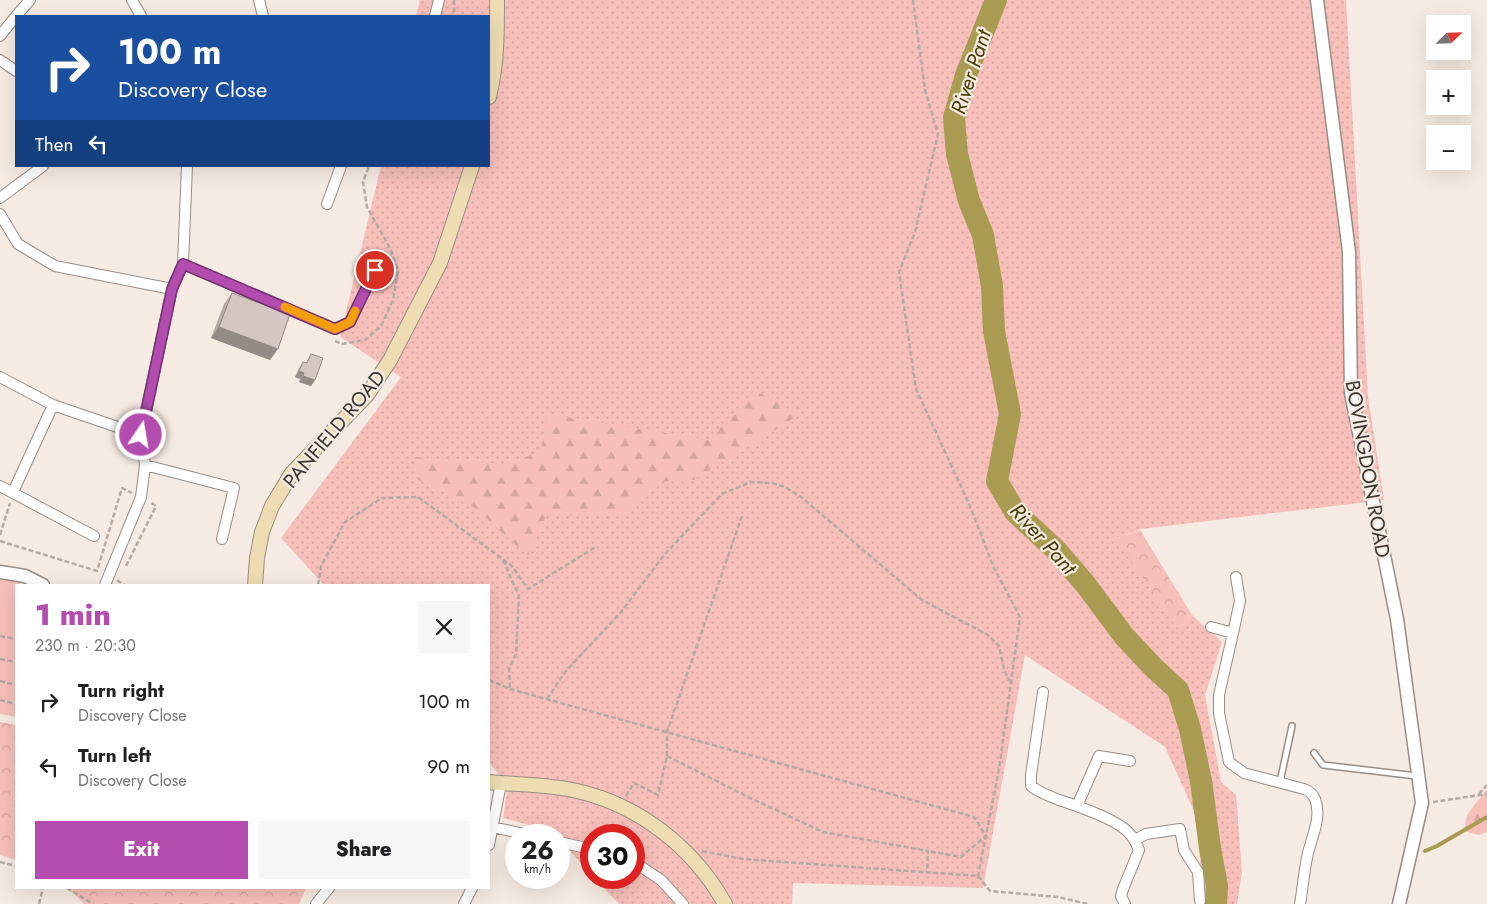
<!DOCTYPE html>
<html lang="en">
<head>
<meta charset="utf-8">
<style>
  body { margin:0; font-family:Jost,sans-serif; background:#f6f6f6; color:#202124; height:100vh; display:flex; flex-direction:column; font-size:19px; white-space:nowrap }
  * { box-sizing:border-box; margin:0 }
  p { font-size:16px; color:#757577 }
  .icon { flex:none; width:28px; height:28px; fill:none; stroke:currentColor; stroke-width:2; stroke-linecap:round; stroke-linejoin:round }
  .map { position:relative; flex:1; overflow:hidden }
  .sheet { position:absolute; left:15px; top:584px; width:475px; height:305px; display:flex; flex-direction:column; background:#fff; border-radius:0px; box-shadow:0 5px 20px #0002 }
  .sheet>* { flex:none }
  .top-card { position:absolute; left:15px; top:15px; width:475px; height:152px; border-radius:0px; box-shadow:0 5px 20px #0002; background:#1a4fa0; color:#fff; overflow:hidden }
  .needle { width:32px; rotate:67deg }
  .controls { position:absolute; left:1426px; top:15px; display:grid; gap:10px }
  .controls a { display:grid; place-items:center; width:45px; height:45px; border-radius:0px; background:#fff; box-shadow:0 5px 20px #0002; font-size:25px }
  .speed { position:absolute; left:505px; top:824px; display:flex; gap:10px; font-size:25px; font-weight:700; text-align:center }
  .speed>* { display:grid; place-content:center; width:65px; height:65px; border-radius:50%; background:#fff; box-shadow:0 5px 20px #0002; line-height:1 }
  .speed small { font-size:12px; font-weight:400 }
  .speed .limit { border:8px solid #d22; background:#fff; color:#111 }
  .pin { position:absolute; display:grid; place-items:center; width:42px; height:42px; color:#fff; margin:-21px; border:2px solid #fff; border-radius:50%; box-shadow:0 1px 5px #0007 }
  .me { position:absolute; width:55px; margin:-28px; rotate:12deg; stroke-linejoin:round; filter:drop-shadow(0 0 4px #0008) }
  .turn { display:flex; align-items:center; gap:18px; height:105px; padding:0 20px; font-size:22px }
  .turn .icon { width:65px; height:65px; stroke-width:2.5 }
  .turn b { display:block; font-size:35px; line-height:42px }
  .then { display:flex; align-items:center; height:48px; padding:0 20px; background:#0003; gap:10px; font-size:19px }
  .round { display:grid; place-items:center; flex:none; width:52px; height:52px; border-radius:0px; background:#f6f6f6 }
  .overview { display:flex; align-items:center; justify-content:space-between; height:85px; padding:0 20px }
  h1 { font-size:30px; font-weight:800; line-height:38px; color:#b34caf }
  .primary-button { display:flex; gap:10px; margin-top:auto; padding:10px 20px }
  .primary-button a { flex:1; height:58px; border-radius:0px; background:#b34caf; color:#fff; font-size:20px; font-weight:800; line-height:58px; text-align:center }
  .primary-button a+a { background:#f6f6f6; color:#202124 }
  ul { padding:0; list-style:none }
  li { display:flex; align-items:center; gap:15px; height:65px; padding:0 20px }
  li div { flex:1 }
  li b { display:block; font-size:19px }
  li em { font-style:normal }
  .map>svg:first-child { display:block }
  .grass { fill:url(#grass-dots) }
  .forest { fill:url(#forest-firs) }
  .park { fill:url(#park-crowns) }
  .pitch { fill:#f7bfb9 }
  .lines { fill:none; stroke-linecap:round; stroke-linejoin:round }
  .stream { stroke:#a99b52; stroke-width:4 }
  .river { stroke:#a99b52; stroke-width:22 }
  .service-casing { stroke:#978d85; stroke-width:8 }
  .minor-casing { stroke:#978d85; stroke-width:12 }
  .tertiary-casing { stroke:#978d85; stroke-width:15 }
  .secondary-casing { stroke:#978d85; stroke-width:16 }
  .path { stroke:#b4aba4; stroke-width:2.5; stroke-dasharray:5 2.5; stroke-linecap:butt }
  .service { stroke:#fff; stroke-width:5 }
  .minor { stroke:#fff; stroke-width:10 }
  .tertiary { stroke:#fff; stroke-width:12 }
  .secondary { stroke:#eeddb3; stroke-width:14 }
  .wall { fill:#b6aaa6 }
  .shaded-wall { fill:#948b87 }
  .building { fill:#d4c6c1; stroke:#948b87 }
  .route-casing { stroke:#743172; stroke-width:12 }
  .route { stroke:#b34caf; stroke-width:9 }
  .slow { stroke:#f59e0b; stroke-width:9 }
  .labels { text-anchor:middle; stroke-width:4.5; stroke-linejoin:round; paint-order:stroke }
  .street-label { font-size:20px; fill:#3a3632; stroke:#f6ebe2 }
  .water-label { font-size:21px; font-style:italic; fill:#463c00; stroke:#f6ebe2 }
</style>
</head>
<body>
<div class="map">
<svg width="1487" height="904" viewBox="0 0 1487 904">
  <defs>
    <pattern id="grass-dots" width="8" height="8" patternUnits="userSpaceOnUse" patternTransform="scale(1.25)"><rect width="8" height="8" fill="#f7bfb9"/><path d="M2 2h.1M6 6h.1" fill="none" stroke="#d4a5a0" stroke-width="1.8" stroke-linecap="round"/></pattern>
    <pattern id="forest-firs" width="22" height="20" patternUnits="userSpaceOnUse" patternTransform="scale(1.25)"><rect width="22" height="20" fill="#f7bfb9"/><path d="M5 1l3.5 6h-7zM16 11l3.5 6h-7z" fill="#d4a5a0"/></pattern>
    <pattern id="park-crowns" width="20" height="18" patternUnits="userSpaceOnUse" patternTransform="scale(1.25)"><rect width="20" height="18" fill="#f7bfb9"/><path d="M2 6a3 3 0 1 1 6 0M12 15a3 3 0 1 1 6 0" fill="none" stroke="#d4a5a0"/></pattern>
  </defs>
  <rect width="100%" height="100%" fill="#f6ebe2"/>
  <path class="grass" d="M420,0H1346L1368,397L1384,500L1141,529L1116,538L1178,628L1192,615L1222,642L1205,695L1221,782L1236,795L1242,872L1237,904H1203L1197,818L1165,747L1025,655L983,888L793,883L792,904H619L594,878H634V835H591V874L559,839V835H555L551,831L503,818L507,790H513L489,763V585H324L281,538L401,377L340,337L381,166H489V16H416Z"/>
  <path class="forest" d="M755,390L799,415L694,480L660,482L626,513L583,516L547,514L528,556L475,508L417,479L415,457L502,464L541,452L547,414L708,440Z
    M1487,789V832L1479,835L1464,831L1467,815Z"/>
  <path class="park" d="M1140,530L1192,615L1178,628L1115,538Z
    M0,722L16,725V860L0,855Z
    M68,888H306L299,904H84Z"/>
  <path class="pitch" d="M0,579H11L24,585H16V717L0,714Z"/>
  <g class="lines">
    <path class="stream" d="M1425,851L1437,846L1487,817"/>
    <path class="river" d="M996,0L966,75L954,118L957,154L969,201L983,235L992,286L994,331L1010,414L997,481L1015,512L1056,550L1086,585L1124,636L1153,667L1178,690L1190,729L1201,781L1210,848L1217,886L1216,904"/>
    <g class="service-casing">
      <path id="service" d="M1314,753L1323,765L1417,776
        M1280,782L1292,726"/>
    </g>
    <g class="minor-casing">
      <path id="minor" d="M132,0L141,16
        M259,0L263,16
        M16,16L30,0
        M435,16L439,0
        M0,36L16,16
        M0,60L16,71
        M0,198L43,166
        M327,204L341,166
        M0,214L18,244L55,266L172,289
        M183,264L335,329L350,322L375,270
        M0,377L53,405L141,435
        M145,465L234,488L222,539
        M0,486L94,536
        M13,492L53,405
        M105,585L141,497L145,465L141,435L172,289L183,264L187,166
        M1211,627L1233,633L1219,695V713L1229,762L1244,773L1304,789C1309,791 1313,794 1315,799C1322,816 1312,837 1308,853C1304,870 1303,887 1300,904
        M1233,633L1240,601L1236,577
        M1043,692L1031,775V786C1040,793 1050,796 1059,800C1077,806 1117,819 1129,833C1134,838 1136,843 1139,850L1123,889L1121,896L1125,904
        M1077,806L1099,756L1130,761
        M493,827L528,835
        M1135,840L1146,834L1180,829L1184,850L1198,872L1200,901
        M559,842L591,849
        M489,845L501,783
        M634,862L661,880L683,904
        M316,904L329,888
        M464,904L472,888"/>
    </g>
    <g class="tertiary-casing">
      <path id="tertiary" d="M1317,0L1349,252L1351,393L1397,619L1422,803L1399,904
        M0,572L25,576L43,585"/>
    </g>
    <g class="secondary-casing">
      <path id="secondary" d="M489,97C497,65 497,33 497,0
        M255,585L257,558L262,532L272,506L292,473L367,395L390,360L440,263L472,166
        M489,782C518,785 548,784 577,791C639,805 694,848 725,904"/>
    </g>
    <path class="path" d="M454,0V16
      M913,0L925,90L938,134L915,232L899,272L916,389L970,506L994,568L1020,617L999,769L978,876
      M335,341L342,344L365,340L381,326L393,300L398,272L391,250L367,207L363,182L369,166
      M0,535L10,503
      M0,541L97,571L122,488L132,493
      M503,560L519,596L516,654L509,669L510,689
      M126,566L156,506L150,502
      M119,580L118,581L125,585
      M318,585L321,566L345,522L382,498L418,497L512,566L528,589L597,546
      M0,636L16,639
      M0,659L16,662
      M489,680L510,689L974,817L986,836L961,857L928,851
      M0,681L16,685
      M547,699L565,672L621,612L665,554L722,494L751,482L772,483L785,487L801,497L922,600L988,635L999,646L1004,669L1009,681
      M0,700L16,704
      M667,756V732L742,516
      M1479,794L1487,785
      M626,796L634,783L658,795L667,756L746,796L823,832L928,851L927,872
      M1433,802L1487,794
      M702,851L743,859L978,876L990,891L1058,897L1088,904
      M0,862L16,866
      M67,888L93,904
      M39,904L43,888"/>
    <use href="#service" class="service"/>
    <use href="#minor" class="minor"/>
    <use href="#tertiary" class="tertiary"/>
    <use href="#secondary" class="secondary"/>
  </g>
  <path class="wall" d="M232,293L270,360L211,338L224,304Z
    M311,354L315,380L311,386L299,382L300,379L295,377L299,368L303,362L306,363Z"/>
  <path class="shaded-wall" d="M219,327L278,349L270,360L211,338Z
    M299,371L304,373L300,379L295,377Z
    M303,376L315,380L311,386L299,382Z"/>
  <path class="building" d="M232,293L290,314L278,349L219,327Z
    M311,354L323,358L315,380L303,376L304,373L299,371L303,362L307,363Z"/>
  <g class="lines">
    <g class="route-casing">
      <path id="route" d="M141,435L172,289L183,264L335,329L350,322L375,270"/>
    </g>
    <use href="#route" class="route"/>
    <path class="slow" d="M285,307L335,329L350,322L355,311"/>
  </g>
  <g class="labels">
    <g class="street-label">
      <text transform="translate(334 429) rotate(-50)" y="7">PANFIELD ROAD</text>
      <text transform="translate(1368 469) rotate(80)" y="7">BOVINGDON ROAD</text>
    </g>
    <g class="water-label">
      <text transform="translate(971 72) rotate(-72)" y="7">River Pant</text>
      <text transform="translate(1043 539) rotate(48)" y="7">River Pant</text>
    </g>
  </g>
</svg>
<div class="controls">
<a><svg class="needle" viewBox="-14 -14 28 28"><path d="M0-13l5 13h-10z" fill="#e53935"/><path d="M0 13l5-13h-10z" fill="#757577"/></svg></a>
<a>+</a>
<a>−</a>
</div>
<div class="speed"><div>26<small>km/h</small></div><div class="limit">30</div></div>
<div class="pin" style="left:375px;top:270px;background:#d93025"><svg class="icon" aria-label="arrive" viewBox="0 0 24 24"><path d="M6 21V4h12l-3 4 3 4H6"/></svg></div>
<svg class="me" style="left:141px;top:435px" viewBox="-20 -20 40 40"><circle r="17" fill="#b34caf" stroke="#fff" stroke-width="3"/><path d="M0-11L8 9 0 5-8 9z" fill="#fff"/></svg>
<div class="top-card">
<div class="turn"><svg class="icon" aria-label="right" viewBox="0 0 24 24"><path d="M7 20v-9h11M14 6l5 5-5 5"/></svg><div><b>100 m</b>Discovery Close</div></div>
<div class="then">Then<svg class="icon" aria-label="left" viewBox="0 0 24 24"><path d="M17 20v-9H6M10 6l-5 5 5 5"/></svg></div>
</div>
<section class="sheet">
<div class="overview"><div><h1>1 min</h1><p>230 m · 20:30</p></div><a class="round"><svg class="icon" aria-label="close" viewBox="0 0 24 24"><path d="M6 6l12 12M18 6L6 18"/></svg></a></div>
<ul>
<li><svg class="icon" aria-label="right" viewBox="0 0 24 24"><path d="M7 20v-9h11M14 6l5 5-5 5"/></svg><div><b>Turn right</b><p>Discovery Close</p></div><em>100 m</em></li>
<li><svg class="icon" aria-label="left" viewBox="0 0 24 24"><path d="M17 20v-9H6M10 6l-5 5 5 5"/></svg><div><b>Turn left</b><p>Discovery Close</p></div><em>90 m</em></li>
</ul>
<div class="primary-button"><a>Exit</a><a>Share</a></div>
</section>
</div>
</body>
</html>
